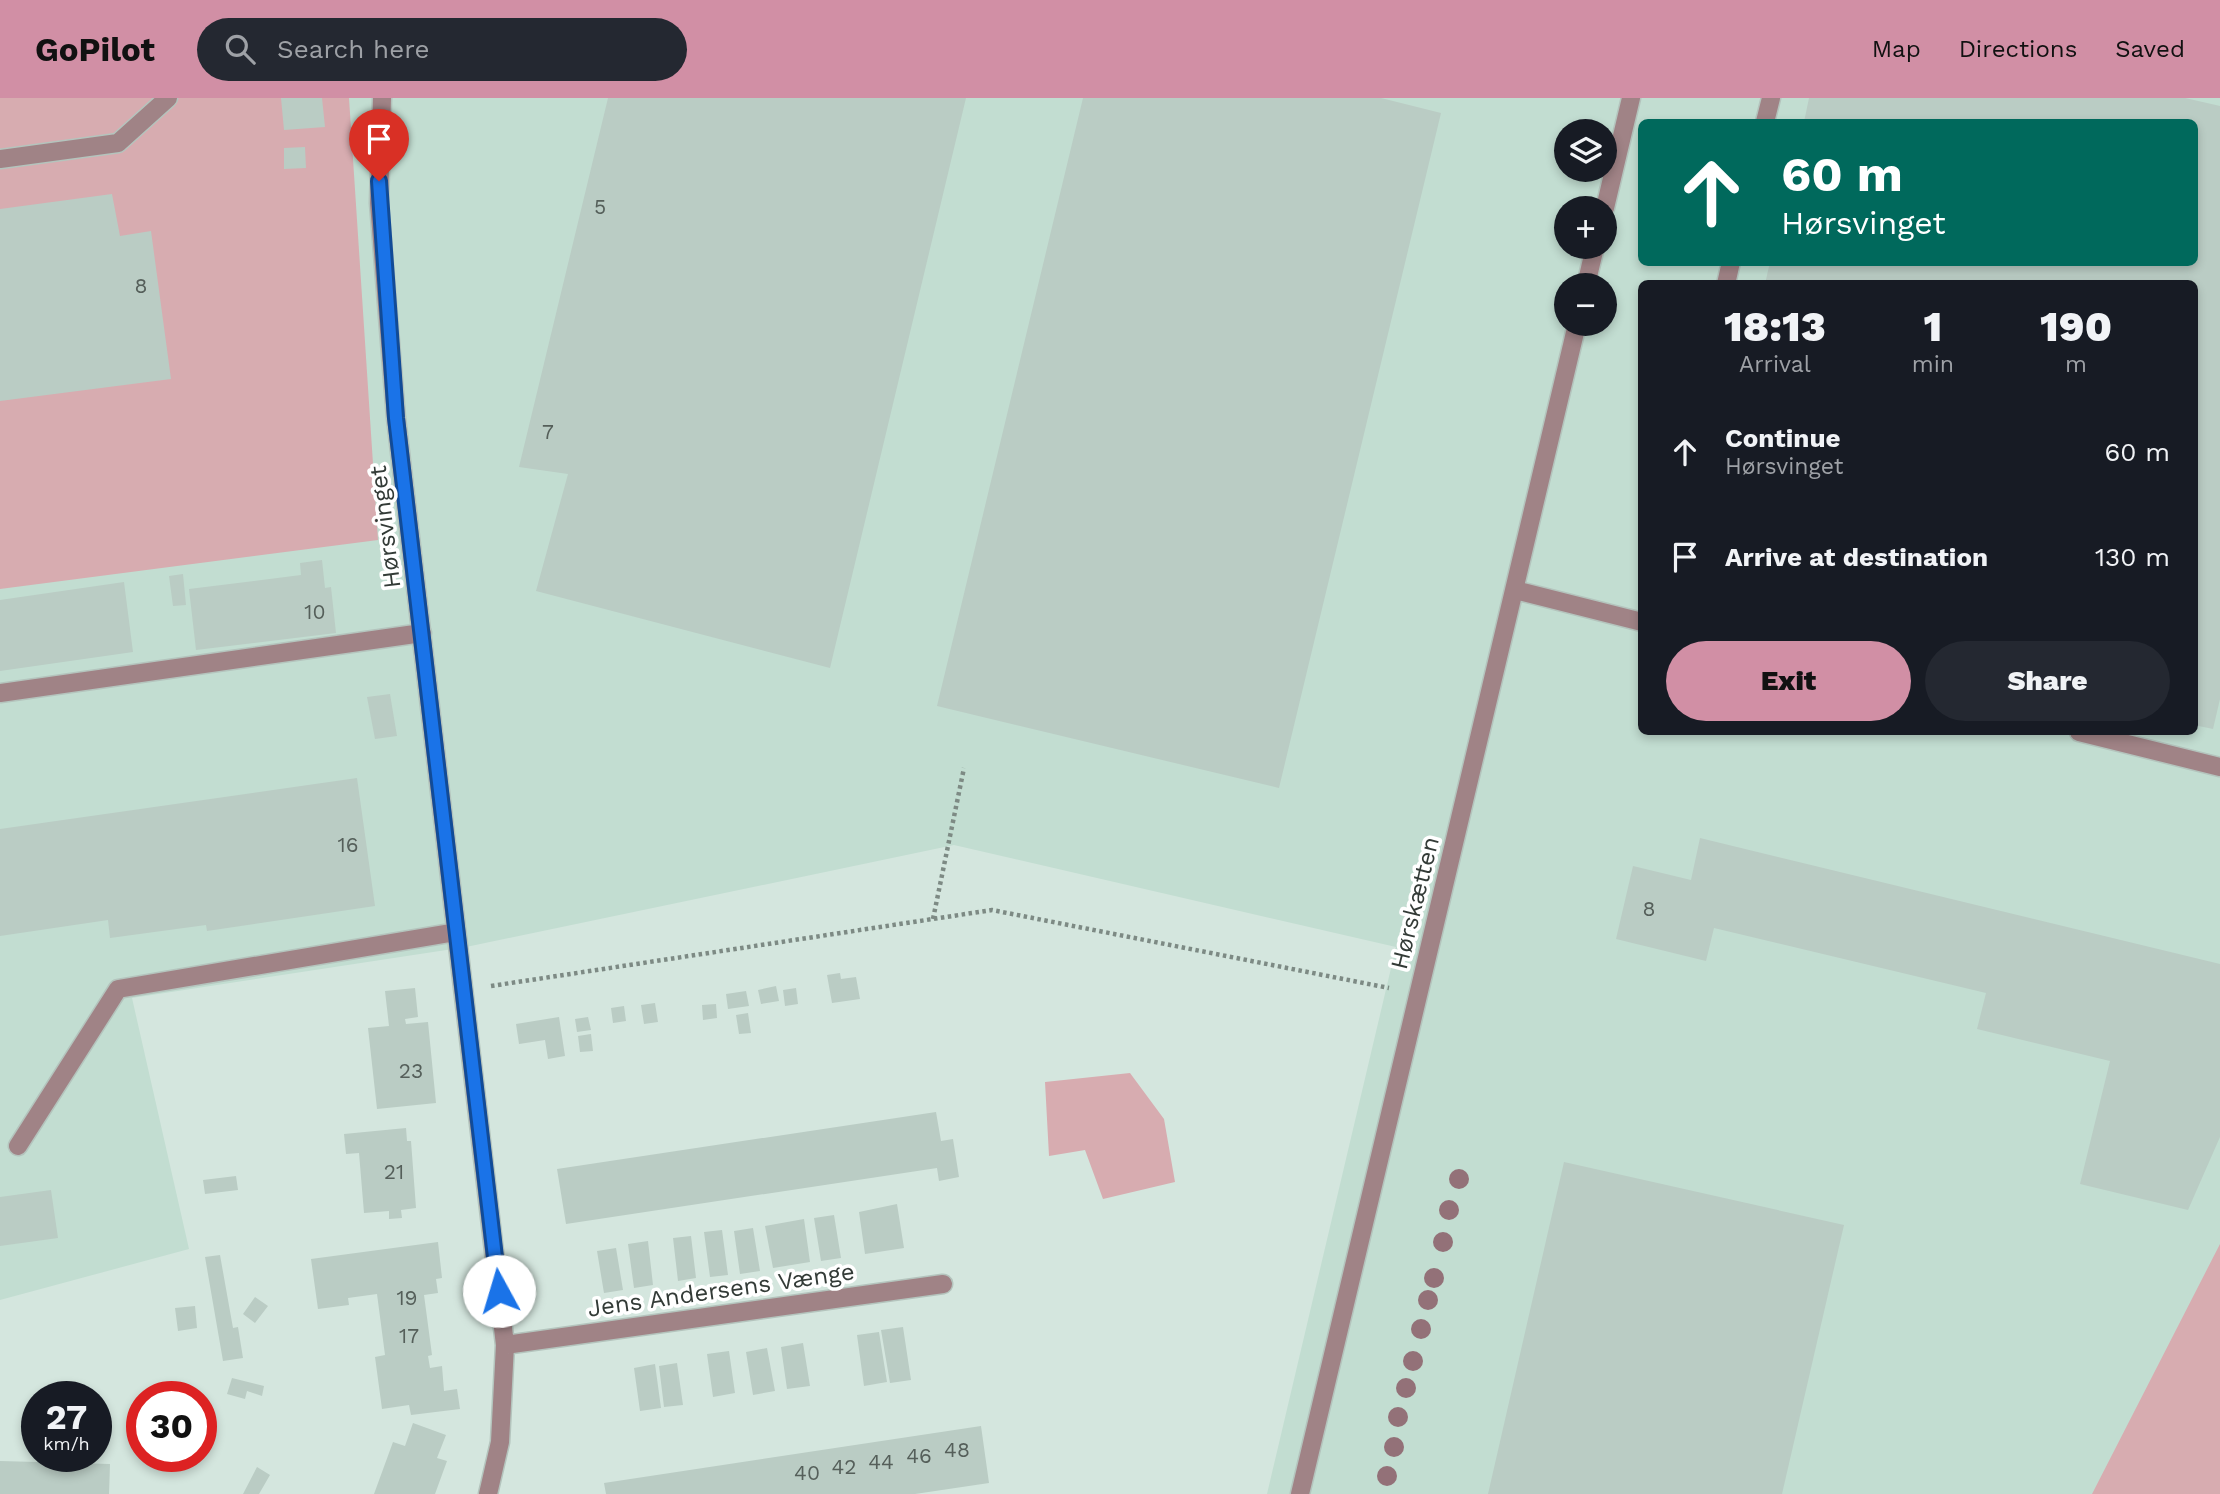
<!DOCTYPE html>
<html lang="en">
<head>
<meta charset="utf-8">
<style>
  body { margin:0; font-family:"Work Sans",sans-serif; background:#242831; color:#f1f3f6; height:100vh; display:flex; flex-direction:column; font-size:26px; white-space:nowrap }
  * { box-sizing:border-box; margin:0 }
  p { font-size:23px; color:#9ea1a6 }
  .icon { flex:none; width:38px; height:38px; fill:none; stroke:currentColor; stroke-width:2; stroke-linecap:round; stroke-linejoin:round }
  .map { position:relative; flex:1; overflow:hidden }
  .drawer { position:absolute; left:1638px; top:182px; width:560px; height:455px; display:flex; flex-direction:column; background:#171b24; border-radius:10px; box-shadow:0 4px 10px #0003 }
  .drawer>* { flex:none }
  .top-card { position:absolute; left:1638px; top:21px; width:560px; height:147px; border-radius:10px; box-shadow:0 4px 10px #0003; background:#00695c; color:#fff; overflow:hidden }
  .fabs { position:absolute; left:1554px; top:21px; display:grid; gap:14px }
  .fabs a { display:grid; place-items:center; width:63px; height:63px; border-radius:50%; background:#171b24; box-shadow:0 4px 10px #0003; font-size:35px }
  .speed { position:absolute; left:21px; top:1283px; display:flex; gap:14px; font-size:35px; font-weight:700; text-align:center }
  .speed>* { display:grid; place-content:center; width:91px; height:91px; border-radius:50%; background:#171b24; box-shadow:0 4px 10px #0003; line-height:1 }
  .speed small { font-size:18px; font-weight:400 }
  .speed .limit { border:10px solid #d22; background:#fff; color:#111 }
  .pin { position:absolute; display:grid; place-items:center; width:60px; height:60px; color:#fff; margin:-72px -30px; border-radius:50% 50% 50% 0; rotate:-45deg; box-shadow:0 0 7px #0007 }
  .pin .icon { rotate:45deg }
  .me { position:absolute; width:77px; margin:-38px; rotate:354deg; stroke-linejoin:round; filter:drop-shadow(0 0 5px #0008) }
  .turn { display:flex; align-items:center; gap:24px; height:147px; padding:0 28px; font-size:32px }
  .turn .icon { width:91px; height:91px; stroke-width:2.5 }
  .turn b { display:block; font-size:49px; line-height:60px }
  .eta { display:flex; justify-content:space-evenly; align-items:center; height:119px; text-align:center }
  .eta b { font-size:42px; font-weight:800; line-height:49px }
  .primary-button { display:flex; gap:14px; margin-top:auto; padding:14px 28px }
  .primary-button a { flex:1; height:80px; border-radius:42px; background:#d18fa5; color:#111; font-size:28px; font-weight:800; line-height:80px; text-align:center }
  .primary-button a+a { background:#242831; color:#f1f3f6 }
  ul { padding:0; list-style:none }
  li { display:flex; align-items:center; gap:21px; height:105px; padding:0 28px }
  li div { flex:1 }
  li b { display:block; font-size:26px }
  li em { font-style:normal }
  header { display:flex; align-items:center; gap:42px; box-sizing:border-box; height:98px; padding:0 35px; background:#d18fa5; color:#111 }
  header strong { font-size:33px }
  nav { display:flex; gap:38px; margin-inline-start:auto; font-size:24px }
  .search { width:490px; height:63px; background:#242831; display:flex; align-items:center; gap:18px; box-sizing:border-box; padding:0 24px; border-radius:38px; color:#9ea1a6; font-size:26px }
  .map>svg:first-child { display:block }
  .built { fill:#c2ddd1; fill-rule:evenodd }
  .green { fill:#d7acb0 }
  .building { fill:#baccc4 }
  .lines { fill:none; stroke-linecap:round; stroke-linejoin:round }
  .minor-casing { stroke:#b4c4bd; stroke-width:21 }
  .path { stroke:#7d8a84; stroke-width:4.5; stroke-dasharray:3.5 3.5; stroke-linecap:butt }
  .minor { stroke:#a08386; stroke-width:18 }
  .tree { fill:#937178 }
  .route-casing { stroke:#114b97; stroke-width:18 }
  .route { stroke:#1a73e8; stroke-width:12 }
  .labels { text-anchor:middle; stroke-width:7; stroke-linejoin:round; paint-order:stroke }
  .number-label { font-size:21px; fill:#555f5a }
  .street-label { font-size:24px; fill:#333b37; stroke:#fff }
</style>
</head>
<body>
<header>
<strong>GoPilot</strong>
<div class="search"><svg class="icon" aria-label="search" viewBox="0 0 24 24"><circle cx="10" cy="10" r="6"/><path d="M15 15l6 6"/></svg>Search here</div>
<nav><a>Map</a><a>Directions</a><a>Saved</a></nav>
</header>
<div class="map">
<svg width="2220" height="1396" viewBox="0 0 2220 1396">
  <rect width="100%" height="100%" fill="#d4e6de"/>
  <path class="built" d="M0,0H2220V1151L2094,1396H1267L1396,849L954,747L466,849L132,900L189,1151L0,1202ZM1642,24H2194V164H1642ZM1566,33H1605V72H1566ZM1566,110H1605V149H1566ZM1642,186H2194V634H1642ZM1566,187H1605V226H1566Z"/>
  <path class="green" d="M0,0H349L378,442L0,491Z
    M1130,975L1164,1021L1175,1084L1103,1101L1085,1052L1049,1058L1045,984Z
    M2220,1146V1396H2092Z"/>
  <path class="building" d="M281,0H322L325,29L284,32Z
    M608,0H966L830,570L536,493L568,376L519,369Z
    M1083,0H1381L1441,15L1279,690L937,608Z
    M1809,0H2185L2220,8V601L2213,631L2194,627V186H1765L1770,164H2194V24H1804Z
    M305,49L306,70L284,71V50Z
    M112,96L120,138L151,133L171,281L0,303V111Z
    M322,462L325,490L331,489L336,535L196,552L189,491L301,477L300,465Z
    M183,476L186,507L173,508L169,478Z
    M124,484L133,554L0,573V502Z
    M390,596L397,638L375,641L367,599Z
    M357,680L375,808L207,833L206,827L110,840L108,822L0,838V731Z
    M1700,740L2220,866V1039L2188,1112L2080,1086L2110,963L1977,931L1986,895L1714,830L1706,863L1616,841L1633,768L1691,782Z
    M840,875L841,881L856,879L860,901L832,905L827,877Z
    M776,888L779,903L761,906L758,892Z
    M415,890L418,919L405,921L406,926L428,924L436,1005L377,1011L368,930L389,928L385,893Z
    M796,890L798,906L785,908L783,892Z
    M746,893L749,908L728,911L726,896Z
    M655,905L658,924L644,926L641,907Z
    M716,906L717,920L703,922L702,907Z
    M624,908L626,923L613,925L611,910Z
    M748,915L751,935L739,936L736,917Z
    M559,919L565,958L548,961L545,942L519,946L516,926Z
    M588,919L591,932L577,934L575,921Z
    M591,936L593,953L580,954L578,938Z
    M936,1014L941,1043L953,1041L959,1079L939,1083L937,1070L566,1126L557,1071Z
    M406,1030L407,1043H411L416,1110L401,1112L402,1120L389,1121V1113L364,1115L359,1055L346,1056L344,1036Z
    M1564,1064L1844,1127L1782,1396H1488Z
    M236,1078L238,1092L205,1096L203,1082Z
    M51,1092L58,1140L0,1148V1099Z
    M897,1106L904,1150L865,1156L859,1114Z
    M834,1117L841,1160L821,1163L814,1120Z
    M804,1121L810,1164L773,1170L765,1128Z
    M753,1130L760,1173L740,1176L734,1133Z
    M722,1132L728,1177L710,1179L704,1134Z
    M691,1138L696,1180L678,1183L673,1140Z
    M648,1143L653,1187L634,1190L628,1146Z
    M438,1144L442,1180L436,1181L438,1195L424,1197L432,1257L428,1258L430,1270L442,1268L444,1293L457,1291L460,1311L411,1317L409,1307L382,1311L375,1259L385,1257L377,1196L348,1200L349,1207L318,1211L311,1161Z
    M616,1150L623,1192L604,1195L597,1153Z
    M220,1157L233,1230L238,1229L243,1260L223,1263L205,1159Z
    M255,1199L268,1208L255,1225L243,1216Z
    M195,1208L197,1230L178,1233L175,1210Z
    M903,1229L911,1282L890,1285L881,1232Z
    M879,1234L887,1284L864,1288L857,1237Z
    M803,1245L810,1288L787,1291L781,1249Z
    M767,1250L775,1293L753,1297L746,1254Z
    M729,1253L735,1295L713,1299L707,1256Z
    M677,1265L683,1307L664,1309L659,1268Z
    M655,1266L661,1310L640,1313L634,1270Z
    M232,1280L264,1288L262,1298L247,1293L245,1301L227,1296Z
    M413,1325L446,1337L437,1360L447,1363L435,1396H374L393,1344L405,1348Z
    M981,1328L989,1385L915,1396H606L604,1385Z
    M0,1363L110,1366L109,1396H0Z
    M257,1369L270,1377L259,1396H243Z"/>
  <g class="lines">
    <g class="minor-casing">
      <path id="minor" d="M382,0L379,105L396,320L505,1247L500,1344L488,1396
        M1765,24L1771,0
        M0,61L118,45L168,0
        M1605,110L1631,0
        M1726,186L1731,164
        M1586,187L1595,149
        M1515,492L1642,524
        M0,595L422,535
        M2079,634L2220,669
        M18,1048L118,891L456,834
        M505,1247L943,1186
        M1300,1396L1577,226"/>
    </g>
    <path class="path" d="M933,821L964,670
      M491,888L992,812L1389,890"/>
    <use href="#minor" class="minor"/>
  </g>
  <g class="tree">
    <circle cx="1459" cy="1081" r="10"/>
    <circle cx="1449" cy="1112" r="10"/>
    <circle cx="1443" cy="1144" r="10"/>
    <circle cx="1434" cy="1180" r="10"/>
    <circle cx="1428" cy="1202" r="10"/>
    <circle cx="1421" cy="1231" r="10"/>
    <circle cx="1413" cy="1263" r="10"/>
    <circle cx="1406" cy="1290" r="10"/>
    <circle cx="1398" cy="1319" r="10"/>
    <circle cx="1394" cy="1349" r="10"/>
    <circle cx="1387" cy="1378" r="10"/>
  </g>
  <g class="lines">
    <g class="route-casing">
      <path id="route" d="M379,83L396,320L499,1193"/>
    </g>
    <use href="#route" class="route"/>
  </g>
  <g class="labels">
    <g class="number-label">
      <text x="600" y="116">5</text>
      <text x="141" y="195">8</text>
      <text x="548" y="341">7</text>
      <text x="315" y="521">10</text>
      <text x="348" y="754">16</text>
      <text x="1649" y="818">8</text>
      <text x="411" y="980">23</text>
      <text x="394" y="1081">21</text>
      <text x="407" y="1207">19</text>
      <text x="409" y="1245">17</text>
      <text x="957" y="1359">48</text>
      <text x="919" y="1365">46</text>
      <text x="881" y="1371">44</text>
      <text x="844" y="1376">42</text>
      <text x="807" y="1382">40</text>
    </g>
    <g class="street-label">
      <text transform="translate(385 429) rotate(-97)" y="8">Hørsvinget</text>
      <text transform="translate(1415 805) rotate(-76)" y="8">Hørskætten</text>
      <text transform="translate(721 1192) rotate(-8)" y="8">Jens Andersens Vænge</text>
    </g>
  </g>
</svg>
<div class="fabs">
<a><svg class="icon" aria-label="layers" viewBox="0 0 24 24"><path d="M12 4l9 5-9 5-9-5zM3 14l9 5 9-5"/></svg></a>
<a>+</a>
<a>−</a>
</div>
<div class="speed"><div>27<small>km/h</small></div><div class="limit">30</div></div>
<div class="pin" style="left:379px;top:83px;background:#d93025"><svg class="icon" aria-label="arrive" viewBox="0 0 24 24"><path d="M6 21V4h12l-3 4 3 4H6"/></svg></div>
<svg class="me" style="left:499px;top:1193px" viewBox="-20 -20 40 40"><circle r="19" fill="#fff"/><path d="M0-13L10 11 0 6-10 11z" fill="#1a73e8"/></svg>
<div class="top-card">
<div class="turn"><svg class="icon" aria-label="ahead" viewBox="0 0 24 24"><path d="M12 20V5M6 11l6-6 6 6"/></svg><div><b>60 m</b>Hørsvinget</div></div>
</div>
<section class="drawer">
<div class="eta">
<div><b>18:13</b><p>Arrival</p></div>
<div><b>1</b><p>min</p></div>
<div><b>190</b><p>m</p></div>
</div>
<ul>
<li><svg class="icon" aria-label="ahead" viewBox="0 0 24 24"><path d="M12 20V5M6 11l6-6 6 6"/></svg><div><b>Continue</b><p>Hørsvinget</p></div><em>60 m</em></li>
<li><svg class="icon" aria-label="arrive" viewBox="0 0 24 24"><path d="M6 21V4h12l-3 4 3 4H6"/></svg><div><b>Arrive at destination</b></div><em>130 m</em></li>
</ul>
<div class="primary-button"><a>Exit</a><a>Share</a></div>
</section>
</div>
</body>
</html>
